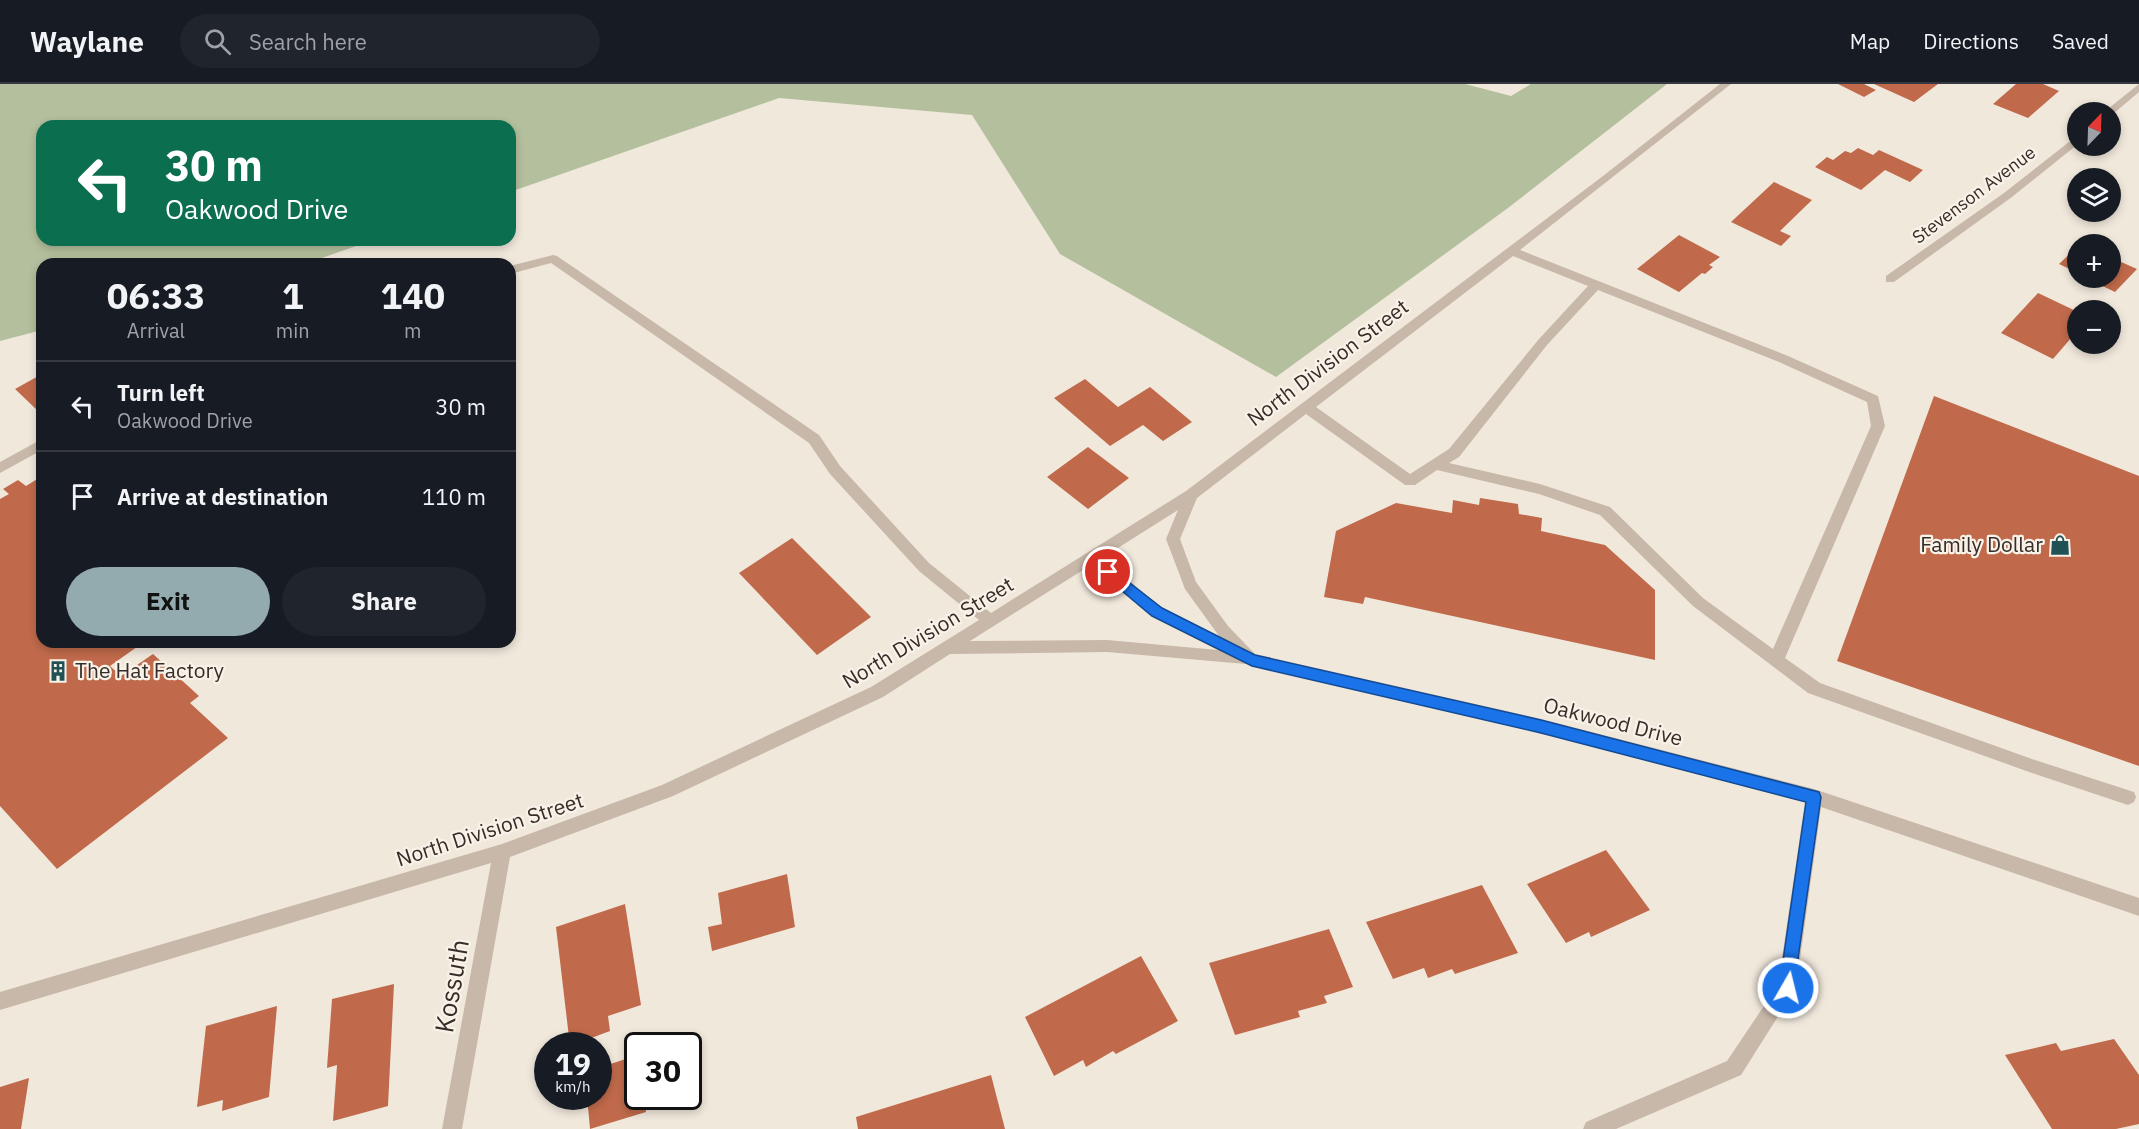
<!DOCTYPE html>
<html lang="en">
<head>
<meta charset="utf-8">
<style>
  body { margin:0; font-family:"IBM Plex Sans",sans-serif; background:#20242c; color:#f1f3f6; height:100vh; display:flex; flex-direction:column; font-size:22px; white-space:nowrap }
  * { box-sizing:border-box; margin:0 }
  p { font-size:20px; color:#9ea1a6 }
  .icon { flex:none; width:33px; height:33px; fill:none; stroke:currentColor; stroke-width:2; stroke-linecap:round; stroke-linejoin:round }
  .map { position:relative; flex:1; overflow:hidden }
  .sheet { position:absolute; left:36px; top:174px; width:480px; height:390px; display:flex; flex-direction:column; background:#171b24; border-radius:18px; box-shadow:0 3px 9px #0003 }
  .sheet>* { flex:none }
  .guide { position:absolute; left:36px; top:36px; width:480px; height:126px; border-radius:18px; box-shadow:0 3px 9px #0003; background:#0b6e4f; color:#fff; overflow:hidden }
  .needle { width:39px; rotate:23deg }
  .buttons { position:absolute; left:2067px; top:18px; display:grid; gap:12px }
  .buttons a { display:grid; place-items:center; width:54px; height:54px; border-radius:50%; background:#171b24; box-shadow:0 3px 9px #0003; font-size:30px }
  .speed { position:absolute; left:534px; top:948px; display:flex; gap:12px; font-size:30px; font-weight:700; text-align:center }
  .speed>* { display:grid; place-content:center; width:78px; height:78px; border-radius:50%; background:#171b24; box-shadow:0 3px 9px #0003; line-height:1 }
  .speed small { font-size:15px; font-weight:400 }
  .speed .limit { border:3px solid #111; border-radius:9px; background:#fff; color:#111 }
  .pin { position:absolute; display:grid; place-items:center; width:51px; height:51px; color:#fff; margin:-26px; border:3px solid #fff; border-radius:50%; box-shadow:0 2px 6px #0007 }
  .me { position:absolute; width:66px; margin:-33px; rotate:8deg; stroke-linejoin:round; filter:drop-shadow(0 0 4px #0008) }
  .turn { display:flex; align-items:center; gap:21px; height:126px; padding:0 30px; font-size:27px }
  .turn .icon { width:78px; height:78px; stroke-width:2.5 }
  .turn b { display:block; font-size:42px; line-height:51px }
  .eta { display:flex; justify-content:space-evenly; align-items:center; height:102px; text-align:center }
  .eta b { font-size:36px; font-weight:700; line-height:42px }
  .primary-button { display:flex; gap:12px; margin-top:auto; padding:12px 30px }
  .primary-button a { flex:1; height:69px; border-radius:36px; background:#93aaae; color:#111; font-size:24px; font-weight:700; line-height:69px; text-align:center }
  .primary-button a+a { background:#20242c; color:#f1f3f6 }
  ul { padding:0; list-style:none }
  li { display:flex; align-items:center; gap:18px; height:90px; padding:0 30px; border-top:2px solid #363941 }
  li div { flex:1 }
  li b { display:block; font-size:22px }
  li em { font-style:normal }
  header { display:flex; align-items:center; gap:36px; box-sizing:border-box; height:84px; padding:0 30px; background:#171b24; border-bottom:2px solid #363941 }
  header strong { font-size:28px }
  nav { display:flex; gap:33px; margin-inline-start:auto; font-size:21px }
  .search { width:420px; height:54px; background:#20242c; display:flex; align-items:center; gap:15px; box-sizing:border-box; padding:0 21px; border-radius:33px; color:#9ea1a6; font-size:22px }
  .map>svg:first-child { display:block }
  .green { fill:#b3bf9d }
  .building { fill:#c06a4b }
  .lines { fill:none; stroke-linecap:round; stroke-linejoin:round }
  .minor { fill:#c8b8a9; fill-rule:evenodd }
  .route { fill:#1a73e8; stroke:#114b97; stroke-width:1.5 }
  .labels { text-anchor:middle; stroke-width:4.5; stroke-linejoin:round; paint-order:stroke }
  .far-street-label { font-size:18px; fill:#362d28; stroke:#f9f2e9 }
  .street-label { font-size:21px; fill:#362d28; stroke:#f9f2e9 }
  .poi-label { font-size:21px; fill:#362d28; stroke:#f9f2e9; text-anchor:end }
  .near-street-label { font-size:26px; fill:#362d28; stroke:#f9f2e9 }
</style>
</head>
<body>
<header>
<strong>Waylane</strong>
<div class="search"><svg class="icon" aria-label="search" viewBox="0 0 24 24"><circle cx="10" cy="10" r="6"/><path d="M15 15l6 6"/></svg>Search here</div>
<nav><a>Map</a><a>Directions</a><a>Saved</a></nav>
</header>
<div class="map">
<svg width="2139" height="1045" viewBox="0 0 2139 1045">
  <rect width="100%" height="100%" fill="#f1e8dc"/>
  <path class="green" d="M0,0H1465L1511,12L1531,0H1667L1508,124L1276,293L1060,170L972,31L779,14L510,108V42H42V156H373L305,180H42V246L0,257Z"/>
  <path class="building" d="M1838,0H1864L1876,6L1864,13Z
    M1874,0H1938L1914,18Z
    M2016,0H2043L2059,7L2028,34L1993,20Z
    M1858,64L1873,71L1879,66L1923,86L1910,98L1885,86L1861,106L1815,83L1827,73L1833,76L1845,67L1851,69Z
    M1774,98L1812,116L1780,147L1791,152L1781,162L1731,138Z
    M1679,151L1720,173L1709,181L1713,183L1705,190L1702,189L1679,208L1637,185Z
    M2078,162V189L2059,180Z
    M2110,173L2137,185L2115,208L2086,194H2110Z
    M2038,209L2078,228V246L2053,275L2001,249Z
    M42,290V325L38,327L15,305Z
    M1085,295L1118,323L1150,303L1192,338L1163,357L1143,341L1110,362L1054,314Z
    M1934,312L2139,392V682L1837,577Z
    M1088,363L1129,394L1088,425L1047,393Z
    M42,392V558H144L110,582L121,592L153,570L199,612L190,619L228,654L57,785L0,722V415L9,410L3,405L18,396L26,402Z
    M1480,414L1518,420L1519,430L1542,434L1541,447L1605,461L1655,506V576L1365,513L1363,520L1324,513L1336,447L1396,419L1452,429L1453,416L1479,421Z
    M792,454L871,533L817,571L739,489Z
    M1606,766L1650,826L1591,853L1589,848L1566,859L1527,800Z
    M787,790L795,843L712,867L708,843L722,840L718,809Z
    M1482,801L1518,869L1455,890L1452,885L1428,894L1424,884L1393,895L1366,838Z
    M625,820L641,921L608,932L610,947L570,962L556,843Z
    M1329,845L1353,903L1324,912L1327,919L1298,927L1300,933L1235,951L1209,879Z
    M1141,872L1178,937L1116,970L1113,967L1086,983L1083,976L1054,992L1025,933Z
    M394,900L388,1022L333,1037L337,981L327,984L332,915Z
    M277,922L269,1013L222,1027L223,1016L197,1023L206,942Z
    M2114,955L2139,991V1040L2116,1045H2052L2005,971L2056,959L2061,967Z
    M638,971V1012H645L646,1028L590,1045L587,1012H598V984Z
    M991,991L1005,1045H858L856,1033Z
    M29,994L21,1045H0V1003Z"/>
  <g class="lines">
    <path class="minor" d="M1720,0H1731L1520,166L1788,272L1878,312L1885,342L1785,574L1820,599L2035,676L2134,708L2136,713L2134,718L2128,721L2035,690L1808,609L1693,522L1600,431L1539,410L1437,386L1415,401H1405L1306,330L1197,414L1180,455L1196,498L1228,542L1255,570L1541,635L1814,705L2139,814V832L1821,723L1796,904L1741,991L1616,1045H1583L1586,1038L1727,977L1778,901L1805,718L1541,649L1246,580L1107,568L950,570L883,613L673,712L510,773L462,1045H442L491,779L0,926V908L502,760L662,701L871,603L979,536L919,487L830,390L809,359L551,179L510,190V182L553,171L557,172L819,351L840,382L929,479L991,529L1186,407L1603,92ZM1513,172L1588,202L1539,255L1449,365L1410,390L1316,323ZM1598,206L1779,278L1867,318L1871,342L1773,565L1703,514L1610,423L1540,400L1449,379L1459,373L1547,261ZM1178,426L1166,455L1185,505L1219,552L1162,524L1102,474ZM1091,481L1152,532L1218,566L1107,556L970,557Z
      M2139,0V8L2113,30L2104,28Z
      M2078,51V60L2012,113L1894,198H1886V192L2004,109Z
      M42,355V366L0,389V378Z"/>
  </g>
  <path class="route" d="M1108,482L1162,524L1255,571L1541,636L1819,708L1821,713L1793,910L1788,912L1782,910L1779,904L1806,718L1541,649L1252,582L1152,532L1103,491L1101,488Z"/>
  <defs>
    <g id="shop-bare" transform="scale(1.62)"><path d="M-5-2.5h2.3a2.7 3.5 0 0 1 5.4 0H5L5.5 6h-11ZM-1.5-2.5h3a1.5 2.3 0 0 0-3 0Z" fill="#205155" stroke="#f9f2e9" stroke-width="2.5" paint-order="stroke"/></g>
    <g id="building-bare" transform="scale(1.62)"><path d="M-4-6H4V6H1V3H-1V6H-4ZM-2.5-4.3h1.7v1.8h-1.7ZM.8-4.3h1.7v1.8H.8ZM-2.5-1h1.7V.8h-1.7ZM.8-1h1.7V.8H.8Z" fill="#205155" stroke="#f9f2e9" stroke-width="2.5" paint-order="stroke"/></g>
  </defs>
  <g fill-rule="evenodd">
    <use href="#shop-bare" x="2060" y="461"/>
    <use href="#building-bare" x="58" y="587"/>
  </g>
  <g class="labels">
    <g class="far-street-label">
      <text transform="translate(1974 111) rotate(-37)" y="6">Stevenson Avenue</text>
    </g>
    <g class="street-label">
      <text transform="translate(1328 279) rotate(-37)" y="7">North Division Street</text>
      <text transform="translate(928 549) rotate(-31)" y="7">North Division Street</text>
      <text transform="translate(1613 638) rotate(14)" y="7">Oakwood Drive</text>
      <text transform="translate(490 746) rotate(-18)" y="7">North Division Street</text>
    </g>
    <g class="poi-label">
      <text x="2043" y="468">Family Dollar</text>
      <text x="75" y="594" text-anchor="start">The Hat Factory</text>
    </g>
    <g class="near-street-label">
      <text transform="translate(452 902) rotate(-80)" y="9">Kossuth</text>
    </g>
  </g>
</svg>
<div class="buttons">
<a><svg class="needle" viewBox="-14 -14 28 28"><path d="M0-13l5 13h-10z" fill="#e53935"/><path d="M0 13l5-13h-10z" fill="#9ea1a6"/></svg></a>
<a><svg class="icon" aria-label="layers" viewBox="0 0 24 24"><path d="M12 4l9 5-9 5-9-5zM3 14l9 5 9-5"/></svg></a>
<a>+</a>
<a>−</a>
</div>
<div class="speed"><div>19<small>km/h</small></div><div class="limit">30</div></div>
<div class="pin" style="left:1108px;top:488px;background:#d93025"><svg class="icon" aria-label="arrive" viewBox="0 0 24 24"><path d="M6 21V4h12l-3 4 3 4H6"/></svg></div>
<svg class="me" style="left:1788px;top:904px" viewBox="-20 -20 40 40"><circle r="17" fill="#1a73e8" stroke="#fff" stroke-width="3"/><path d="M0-11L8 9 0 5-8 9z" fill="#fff"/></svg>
<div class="guide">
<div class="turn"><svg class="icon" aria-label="left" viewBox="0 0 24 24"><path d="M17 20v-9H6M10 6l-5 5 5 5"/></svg><div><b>30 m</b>Oakwood Drive</div></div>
</div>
<section class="sheet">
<div class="eta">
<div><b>06:33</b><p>Arrival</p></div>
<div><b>1</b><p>min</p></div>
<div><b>140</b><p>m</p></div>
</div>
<ul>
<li><svg class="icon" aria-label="left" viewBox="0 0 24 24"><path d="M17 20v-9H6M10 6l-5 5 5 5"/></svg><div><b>Turn left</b><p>Oakwood Drive</p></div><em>30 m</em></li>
<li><svg class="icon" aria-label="arrive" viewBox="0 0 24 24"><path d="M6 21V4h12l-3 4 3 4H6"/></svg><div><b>Arrive at destination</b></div><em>110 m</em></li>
</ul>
<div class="primary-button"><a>Exit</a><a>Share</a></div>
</section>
</div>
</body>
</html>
